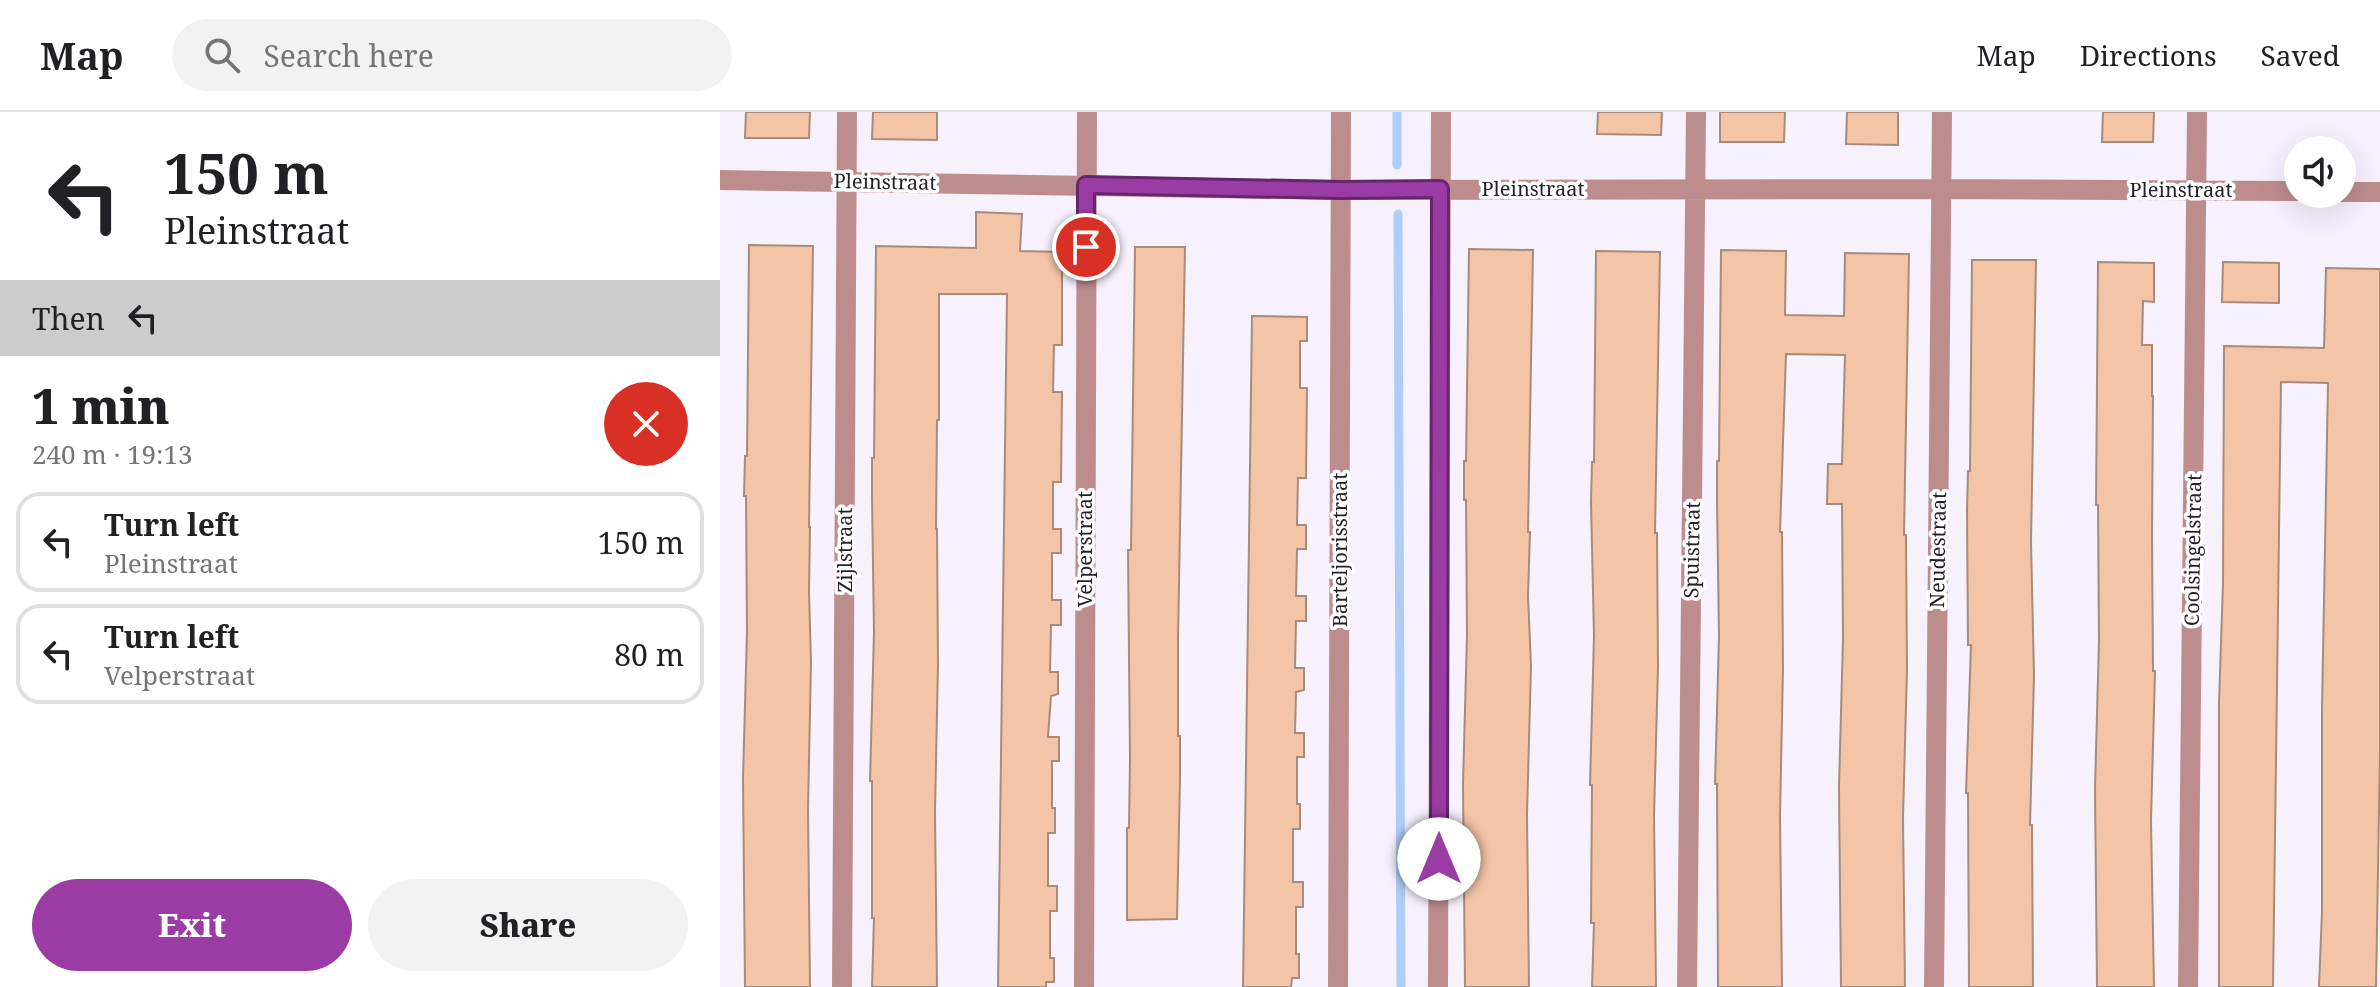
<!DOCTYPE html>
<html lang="en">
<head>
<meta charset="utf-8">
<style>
  body { margin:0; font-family:"Noto Serif",serif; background:#f2f2f2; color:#202124; height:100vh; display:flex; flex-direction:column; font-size:30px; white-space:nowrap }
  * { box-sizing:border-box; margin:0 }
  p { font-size:26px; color:#757577 }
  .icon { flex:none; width:44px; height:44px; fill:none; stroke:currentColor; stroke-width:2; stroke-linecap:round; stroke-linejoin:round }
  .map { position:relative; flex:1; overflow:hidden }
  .details { display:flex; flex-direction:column; background:#fff; width:720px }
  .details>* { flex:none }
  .hud { background:#fff; color:#202124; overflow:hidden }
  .fabs { position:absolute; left:1564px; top:24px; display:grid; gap:16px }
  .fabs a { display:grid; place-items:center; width:72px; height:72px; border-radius:50%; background:#fff; box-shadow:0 8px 32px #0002; font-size:40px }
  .pin { position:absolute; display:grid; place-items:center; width:68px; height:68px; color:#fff; margin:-34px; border:4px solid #fff; border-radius:50%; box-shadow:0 2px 8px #0007 }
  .me { position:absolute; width:88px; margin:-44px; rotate:0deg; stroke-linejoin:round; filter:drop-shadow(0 0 6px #0008) }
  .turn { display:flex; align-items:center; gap:28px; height:168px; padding:0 32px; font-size:36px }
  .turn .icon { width:104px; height:104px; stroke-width:2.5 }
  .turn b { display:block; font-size:56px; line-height:68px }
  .then { display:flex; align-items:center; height:76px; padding:0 32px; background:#0003; gap:16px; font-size:30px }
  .round { display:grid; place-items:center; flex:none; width:84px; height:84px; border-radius:42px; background:#f2f2f2 }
  .summary { display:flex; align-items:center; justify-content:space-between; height:136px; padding:0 32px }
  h1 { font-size:48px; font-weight:800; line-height:60px }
  .action { display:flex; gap:16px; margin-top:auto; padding:16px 32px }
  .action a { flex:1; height:92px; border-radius:48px; background:#9b3ca5; color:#fff; font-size:32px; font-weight:800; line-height:92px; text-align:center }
  .action a+a { background:#f2f2f2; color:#202124 }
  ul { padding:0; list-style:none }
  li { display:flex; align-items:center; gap:24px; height:100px; margin:0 16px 12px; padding:0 16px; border:4px solid #e0e0e0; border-radius:24px }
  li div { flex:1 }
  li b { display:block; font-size:30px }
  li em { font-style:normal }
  header { display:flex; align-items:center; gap:48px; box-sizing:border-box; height:112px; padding:0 40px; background:#fff; border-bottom:2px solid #e0e0e0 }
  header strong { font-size:38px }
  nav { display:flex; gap:44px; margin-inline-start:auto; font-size:28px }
  .search { width:560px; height:72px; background:#f2f2f2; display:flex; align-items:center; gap:20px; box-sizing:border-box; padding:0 28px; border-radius:44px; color:#757577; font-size:30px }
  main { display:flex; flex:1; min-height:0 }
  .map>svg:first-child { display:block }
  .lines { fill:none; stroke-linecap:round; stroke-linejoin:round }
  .stream { stroke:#aecef8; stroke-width:9 }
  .building { fill:#f4c4a7; stroke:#a88b7a; stroke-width:2 }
  .street { stroke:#bd8d8d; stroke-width:20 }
  .route-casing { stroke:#65276b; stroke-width:20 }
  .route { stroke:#9b3ca5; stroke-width:14 }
  .labels { text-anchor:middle; stroke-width:7; stroke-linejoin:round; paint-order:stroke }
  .street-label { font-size:20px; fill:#241e29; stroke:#fff }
</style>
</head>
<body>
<header>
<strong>Map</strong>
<div class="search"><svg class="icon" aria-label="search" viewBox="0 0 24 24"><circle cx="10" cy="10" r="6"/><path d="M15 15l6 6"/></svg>Search here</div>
<nav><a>Map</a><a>Directions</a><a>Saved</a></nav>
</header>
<main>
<section class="details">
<div class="hud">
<div class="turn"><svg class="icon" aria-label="left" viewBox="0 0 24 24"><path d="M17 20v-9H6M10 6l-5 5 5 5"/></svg><div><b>150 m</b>Pleinstraat</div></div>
<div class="then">Then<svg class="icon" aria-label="left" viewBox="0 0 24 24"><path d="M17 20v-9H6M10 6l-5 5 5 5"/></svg></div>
</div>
<div class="summary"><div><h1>1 min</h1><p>240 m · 19:13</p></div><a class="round" style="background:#d93025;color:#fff"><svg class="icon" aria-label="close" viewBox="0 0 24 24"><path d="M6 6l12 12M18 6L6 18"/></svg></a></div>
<ul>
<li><svg class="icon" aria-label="left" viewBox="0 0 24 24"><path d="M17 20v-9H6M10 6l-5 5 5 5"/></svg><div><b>Turn left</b><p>Pleinstraat</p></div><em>150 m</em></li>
<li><svg class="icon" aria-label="left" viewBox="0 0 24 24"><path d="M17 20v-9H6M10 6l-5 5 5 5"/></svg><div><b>Turn left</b><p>Velperstraat</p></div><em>80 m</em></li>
</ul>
<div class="action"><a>Exit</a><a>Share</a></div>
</section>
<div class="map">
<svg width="1660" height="875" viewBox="0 0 1660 875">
  <rect width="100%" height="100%" fill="#f6f1fd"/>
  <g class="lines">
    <path class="stream" d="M677,0V53
      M678,102L681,875"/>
  </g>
  <path class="building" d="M26,0H90L89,26H25Z
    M153,0H217V28L152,27Z
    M878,0H942L941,23L877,22Z
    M1000,0H1065L1064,30H1000Z
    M1127,0H1178V33L1126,32Z
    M1383,0H1434L1433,30H1382Z
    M256,100L302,102L300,139L342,140V233H334L333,280H342L341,370H333V417H341V441H332V488H341V513H331L330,560H338V582L331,584L328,625H339V649H332V696H335V721H328V774H337V799H330V846H334V870H326V875H278L287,182H219V308H217L216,417H217L218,551L215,700L217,875H152L154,806H152V669H150L154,520L152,385V346H154L156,134L256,136Z
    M29,133L93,134L89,415H90L89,480L91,550L88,698L90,875H25L23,667L27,519L26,384H24L25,344H27Z
    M415,135H465L458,528V624H460V667L457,807L407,808V716H409L410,647L408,438H411Z
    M749,137L813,138L808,420H810L808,484L811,554L807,703L809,875H745L743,672L747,523L746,388H744V349H746Z
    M1001,138L1066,139L1065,203L1124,204L1125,141L1189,142L1184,423H1186L1187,557L1183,706L1185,875H1121L1119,675L1123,526L1122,392H1107L1108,352H1122L1125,243L1066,242L1060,420H1062L1063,555L1060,704L1062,875H998L997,672H995L999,524L997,389V349H999Z
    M876,139L940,140L935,421H937L938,555L934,704L936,875H872L874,811H871L872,673H870L874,524L871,390L872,350H874Z
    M1252,148H1316L1311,430L1314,564L1310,713H1312L1313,875H1249L1248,681H1246L1251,533H1248L1247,399L1248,359H1250Z
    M1378,150L1434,151V190L1423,189L1422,233H1432V284H1433L1432,424L1433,559H1435L1431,708L1434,875H1377L1375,677L1379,528L1378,393H1376Z
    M1503,150L1559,151V191L1502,190Z
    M1606,156L1660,157V641L1656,875H1599L1602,799V597L1608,271L1561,270L1553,875H1499V591L1503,471L1504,234L1604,236Z
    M532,204L587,205V229H580V276H587L586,366H578L577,413H586V437H577L576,484H586V509H576L575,556H584V578L576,580L575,621H584V645H577V692H580V717H573V770H583V795H576V842H579V866H572L571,875H523Z"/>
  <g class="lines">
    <path class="street" d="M0,68L621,78L1222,77L1578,79
      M1622,80H1660
      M122,875L127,0
      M364,875L367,0
      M618,875L621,0
      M718,875L721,0
      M967,875L976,0
      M1214,875L1222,0
      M1468,875L1477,0"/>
  </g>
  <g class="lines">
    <g class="route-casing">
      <path id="route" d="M366,135V73L621,78L720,77L719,747"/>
    </g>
    <use href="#route" class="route"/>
  </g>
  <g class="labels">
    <g class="street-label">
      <text transform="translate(165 70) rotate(1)" y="7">Pleinstraat</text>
      <text x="813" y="84">Pleinstraat</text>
      <text x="1461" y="85">Pleinstraat</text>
      <text transform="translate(365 437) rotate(-90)" y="7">Velperstraat</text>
      <text transform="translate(125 438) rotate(-90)" y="7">Zijlstraat</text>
      <text transform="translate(620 438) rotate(-90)" y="7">Barteljorisstraat</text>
      <text transform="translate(972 438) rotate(-89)" y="7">Spuistraat</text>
      <text transform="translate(1218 438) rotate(-89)" y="7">Neudestraat</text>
      <text transform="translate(1473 438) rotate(-89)" y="7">Coolsingelstraat</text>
    </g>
  </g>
</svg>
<div class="fabs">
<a><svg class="icon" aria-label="sound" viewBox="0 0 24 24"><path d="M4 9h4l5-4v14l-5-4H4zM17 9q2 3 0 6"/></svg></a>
</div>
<div class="pin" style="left:366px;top:135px;background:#d93025"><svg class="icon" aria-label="arrive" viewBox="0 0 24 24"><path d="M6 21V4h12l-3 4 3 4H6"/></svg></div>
<svg class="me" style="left:719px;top:747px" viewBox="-20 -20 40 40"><circle r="19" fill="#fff"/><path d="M0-13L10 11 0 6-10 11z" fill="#9b3ca5"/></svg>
</div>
</main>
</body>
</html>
